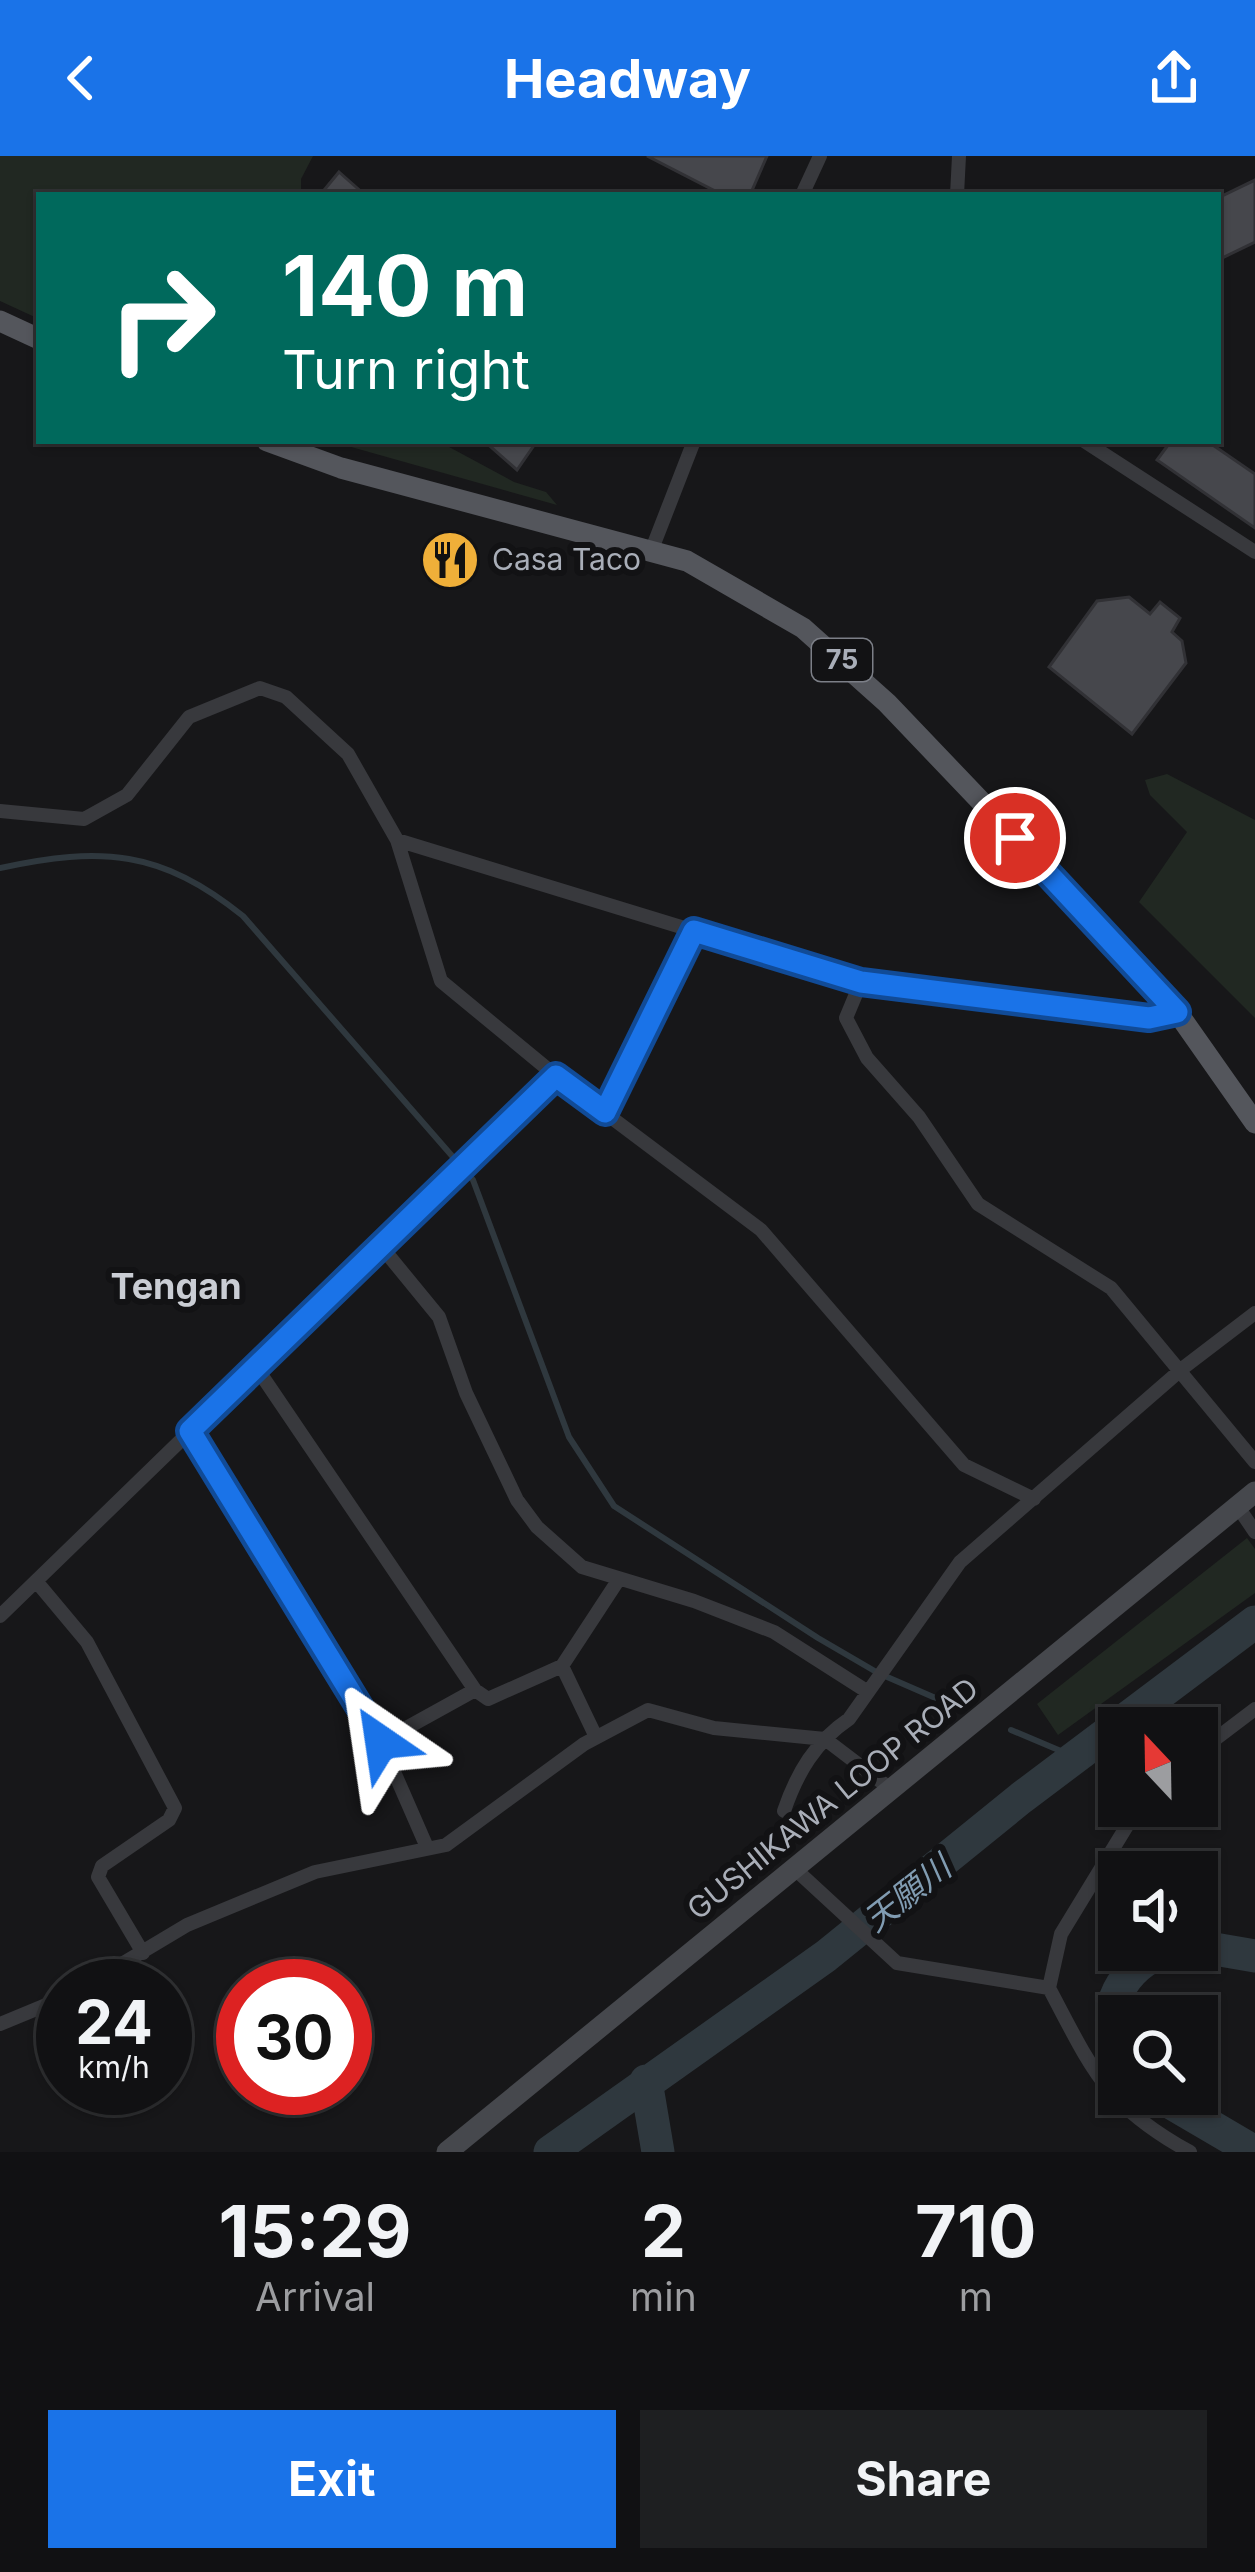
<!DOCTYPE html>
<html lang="en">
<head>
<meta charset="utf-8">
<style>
  body { margin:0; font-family:Inter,"Noto Sans JP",sans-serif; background:#1e1f21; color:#f1f3f6; height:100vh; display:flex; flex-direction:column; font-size:45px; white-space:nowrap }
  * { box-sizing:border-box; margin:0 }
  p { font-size:39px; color:#9c9da0 }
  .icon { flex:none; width:66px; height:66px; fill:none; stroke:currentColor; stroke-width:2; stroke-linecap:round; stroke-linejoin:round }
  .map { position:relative; height:1996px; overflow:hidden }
  .side { display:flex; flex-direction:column; background:#111113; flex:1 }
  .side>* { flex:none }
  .hud { position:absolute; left:36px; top:36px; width:1185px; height:252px; border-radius:0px; box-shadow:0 3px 9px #0004,0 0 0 3px #303133; background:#00695c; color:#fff; overflow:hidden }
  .needle { width:78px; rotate:338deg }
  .buttons { position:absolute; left:1098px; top:1551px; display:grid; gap:24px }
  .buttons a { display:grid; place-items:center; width:120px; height:120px; border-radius:0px; background:#111113; box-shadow:0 3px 9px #0004,0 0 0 3px #303133; font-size:60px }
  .speed { position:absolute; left:36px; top:1803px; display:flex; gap:24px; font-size:60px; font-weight:700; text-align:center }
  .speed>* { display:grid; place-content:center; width:156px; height:156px; border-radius:50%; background:#111113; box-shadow:0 3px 9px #0004,0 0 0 3px #303133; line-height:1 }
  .speed small { font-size:30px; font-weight:400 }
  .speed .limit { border:18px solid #d22; background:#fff; color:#111 }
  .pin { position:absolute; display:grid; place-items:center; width:102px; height:102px; color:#fff; margin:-51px; border:6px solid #fff; border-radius:50%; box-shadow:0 3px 12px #0007 }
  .me { position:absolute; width:132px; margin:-66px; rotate:328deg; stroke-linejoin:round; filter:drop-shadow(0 0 9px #0008) }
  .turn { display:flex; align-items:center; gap:42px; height:252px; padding:0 48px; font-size:54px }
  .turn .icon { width:156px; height:156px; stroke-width:2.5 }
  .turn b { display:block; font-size:84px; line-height:102px }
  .eta { display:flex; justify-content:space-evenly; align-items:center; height:204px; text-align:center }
  .eta b { font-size:72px; font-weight:700; line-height:84px }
  .button { display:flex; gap:24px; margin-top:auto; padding:24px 48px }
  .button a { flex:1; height:138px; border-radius:0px; background:#1a73e8; color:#fff; font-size:48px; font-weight:700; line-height:138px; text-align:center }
  .button a+a { background:#1e1f21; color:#f1f3f6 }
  header { display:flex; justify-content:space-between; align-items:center; height:156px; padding:0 48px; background:#1a73e8; color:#fff; font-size:54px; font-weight:700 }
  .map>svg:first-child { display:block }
  .green { fill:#212822 }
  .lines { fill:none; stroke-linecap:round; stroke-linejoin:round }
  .stream { stroke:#2f383e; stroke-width:6 }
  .river { stroke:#2f383e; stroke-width:33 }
  .building { fill:#46474c; stroke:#313135; stroke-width:3 }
  .minor { stroke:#38393d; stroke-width:14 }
  .secondary { stroke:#46484d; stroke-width:21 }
  .primary { stroke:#54565c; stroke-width:21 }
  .route-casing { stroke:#114b97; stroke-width:30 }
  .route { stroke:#1a73e8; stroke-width:21 }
  .labels { text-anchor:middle; stroke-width:12; stroke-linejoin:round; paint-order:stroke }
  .shield { fill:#121214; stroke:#7c7f87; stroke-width:3 }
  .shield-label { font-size:27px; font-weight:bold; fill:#a9aeb8 }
  .poi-label { font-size:30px; fill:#a9aeb8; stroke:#121214; text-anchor:start }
  .street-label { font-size:30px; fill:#a9aeb8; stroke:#121214 }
  .water-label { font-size:33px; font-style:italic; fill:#819cb2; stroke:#121214 }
  .quarter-label { font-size:36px; font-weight:bold; fill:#cacdd4; stroke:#121214 }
</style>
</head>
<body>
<header><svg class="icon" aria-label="back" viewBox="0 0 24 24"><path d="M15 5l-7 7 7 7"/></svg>Headway<svg class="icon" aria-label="share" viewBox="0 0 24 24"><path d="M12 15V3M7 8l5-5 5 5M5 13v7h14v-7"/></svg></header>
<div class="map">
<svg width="1255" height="1996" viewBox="0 0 1255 1996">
  <rect width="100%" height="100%" fill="#171719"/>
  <path class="green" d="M0,0H313L301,23V39H39V163L0,145Z
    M330,285H438L514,326L546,336L557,349Z
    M1167,618L1255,664V862L1139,746L1187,676L1150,639L1145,624Z
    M1247,1382L1255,1393V1437L1058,1579L1037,1548Z"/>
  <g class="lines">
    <path class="stream" d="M0,712C102,690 161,694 243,760L473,1024L569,1281L614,1350L818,1482L878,1517L947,1547
      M1011,1574L1075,1601"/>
    <path class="river" d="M1197,1790L1255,1800
      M1119,1896C1098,1853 1123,1810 1166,1794
      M646,1925L658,1996
      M1156,1938L1255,1996
      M550,1996L826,1800L1021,1642L1255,1466"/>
  </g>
  <path class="building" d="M647,0H767L750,39H723Z
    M339,16L365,39H320Z
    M1255,24V86L1218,104V42Z
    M484,285H537L517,314Z
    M1171,285H1207L1255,318V372L1157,304Z
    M1129,441L1150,458L1160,446L1180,462L1172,476L1182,485L1186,507L1132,578L1049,511L1097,445Z"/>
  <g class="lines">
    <path class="minor" d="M802,39L820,0
      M957,39L959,0
      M1084,285L1255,396
      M652,393L694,285
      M0,655L84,663L127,639L189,561L260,532L286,541L348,598L397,684L441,825L556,920L761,1074L964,1309L1034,1343
      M397,684L861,826L1149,862L1177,856
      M861,826L846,862L867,902L919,961L978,1048L1111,1132L1255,1306
      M605,956L694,775
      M380,1089L439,1161L466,1237L517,1344L537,1371L582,1411L694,1445L774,1476L868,1536
      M256,1211L475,1534L488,1543L562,1510
      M190,1275L381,1586L426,1689
      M1238,1351L1255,1376
      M36,1425L87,1486L175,1652L169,1664L102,1710L98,1721L143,1797
      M0,1460L556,920
      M596,1581L562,1510L619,1423
      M381,1586L475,1534
      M1197,1597L1255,1553
      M1139,1650L1061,1778L1049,1832C1093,1915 1105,1949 1190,1996
      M784,1655C797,1617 815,1586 849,1563L960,1406L1183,1212L1255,1157
      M795,1713L897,1807L1049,1832
      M85,1830L187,1769L315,1716L446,1689L584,1588L648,1554L714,1572L825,1583L892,1634
      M0,1868L63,1842"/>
    <path class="secondary" d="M447,1996L1255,1336"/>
    <path class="primary" d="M0,165L39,183
      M267,285L341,312L687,405L803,472L887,547L1097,767L1177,856L1255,967"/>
  </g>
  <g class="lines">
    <g class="route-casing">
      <path id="route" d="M381,1586L190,1275L556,920L605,956L694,775L861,826L1149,862L1177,856L1015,682"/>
    </g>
    <use href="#route" class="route"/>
  </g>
  <defs>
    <g id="restaurant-disc" transform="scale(3)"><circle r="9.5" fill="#efaf39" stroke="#121214"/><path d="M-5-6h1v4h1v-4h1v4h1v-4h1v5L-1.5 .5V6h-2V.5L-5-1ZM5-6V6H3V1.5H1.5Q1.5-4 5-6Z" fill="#111"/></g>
  </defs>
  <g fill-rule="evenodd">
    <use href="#restaurant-disc" x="450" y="404"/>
  </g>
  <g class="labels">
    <rect class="shield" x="812" y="483" width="60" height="42" rx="9"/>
    <g class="shield-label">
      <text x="842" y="513">75</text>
    </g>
    <g class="poi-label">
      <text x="492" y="414">Casa Taco</text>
    </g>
    <g class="street-label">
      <text transform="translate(833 1643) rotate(-39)" y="10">GUSHIKAWA LOOP ROAD</text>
    </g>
    <g class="water-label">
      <text transform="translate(907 1737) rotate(-38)" y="12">天願川</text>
    </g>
    <g class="quarter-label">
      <text x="176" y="1143">Tengan</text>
    </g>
  </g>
</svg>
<div class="buttons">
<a><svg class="needle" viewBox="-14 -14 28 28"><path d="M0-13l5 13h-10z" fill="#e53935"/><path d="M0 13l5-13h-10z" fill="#9c9da0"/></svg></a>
<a><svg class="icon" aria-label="sound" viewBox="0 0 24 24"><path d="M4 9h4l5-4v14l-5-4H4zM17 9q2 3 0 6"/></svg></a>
<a><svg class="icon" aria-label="search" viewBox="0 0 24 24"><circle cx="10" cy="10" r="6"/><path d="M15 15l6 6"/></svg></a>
</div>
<div class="speed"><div>24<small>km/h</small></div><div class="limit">30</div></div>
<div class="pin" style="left:1015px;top:682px;background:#d93025"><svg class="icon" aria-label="arrive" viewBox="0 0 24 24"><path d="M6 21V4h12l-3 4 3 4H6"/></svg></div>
<svg class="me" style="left:381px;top:1586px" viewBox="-20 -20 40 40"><path d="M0-17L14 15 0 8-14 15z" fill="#1a73e8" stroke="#fff" stroke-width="4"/></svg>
<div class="hud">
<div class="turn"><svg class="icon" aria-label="right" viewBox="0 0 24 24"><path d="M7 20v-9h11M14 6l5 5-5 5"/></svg><div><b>140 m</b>Turn right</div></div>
</div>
</div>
<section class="side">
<div class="eta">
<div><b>15:29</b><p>Arrival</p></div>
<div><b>2</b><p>min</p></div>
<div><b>710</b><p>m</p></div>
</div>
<div class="button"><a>Exit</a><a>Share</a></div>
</section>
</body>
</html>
